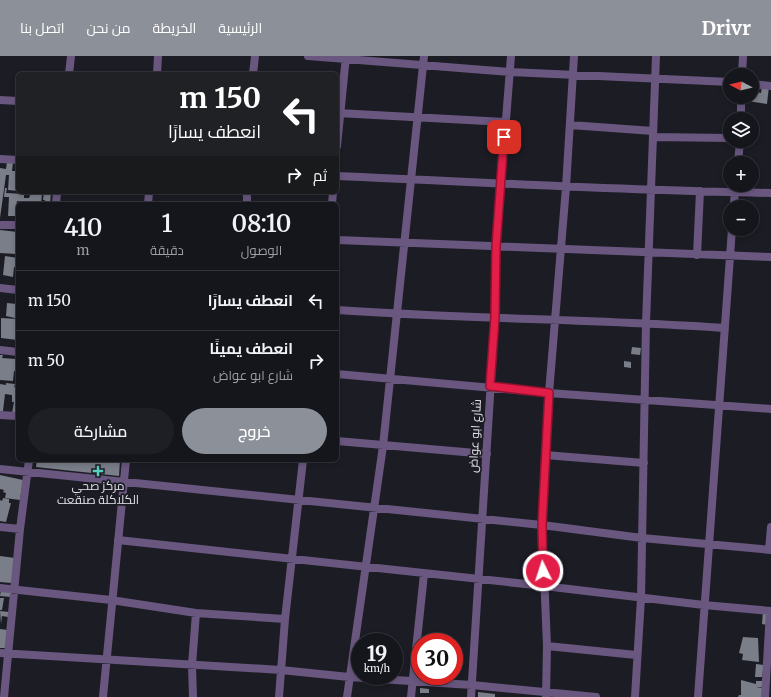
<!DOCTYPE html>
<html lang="ar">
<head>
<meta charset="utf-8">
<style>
  body { margin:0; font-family:Merriweather,Cairo,serif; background:#1e1e25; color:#f1f3f6; direction:rtl; height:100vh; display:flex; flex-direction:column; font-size:15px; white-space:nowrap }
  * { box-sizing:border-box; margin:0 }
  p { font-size:13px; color:#9d9fa3 }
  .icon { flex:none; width:22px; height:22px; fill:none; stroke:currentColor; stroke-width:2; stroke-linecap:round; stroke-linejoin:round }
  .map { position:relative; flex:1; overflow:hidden; direction:ltr }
  .drawer { position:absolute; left:16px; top:146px; width:323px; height:260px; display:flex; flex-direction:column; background:#15151c; border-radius:6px; box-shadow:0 2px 6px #0003,0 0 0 1px #34343b; direction:rtl }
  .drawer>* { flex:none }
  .guide { position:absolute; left:16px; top:16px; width:323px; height:122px; border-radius:6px; box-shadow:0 2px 6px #0003,0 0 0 1px #34343b; direction:rtl; background:#202124; color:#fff; overflow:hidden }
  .needle { width:26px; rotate:277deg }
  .controls { position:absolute; left:723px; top:12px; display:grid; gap:8px }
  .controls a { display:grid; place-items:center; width:36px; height:36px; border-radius:50%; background:#15151c; box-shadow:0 2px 6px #0003,0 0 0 1px #34343b; font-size:20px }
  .speed { position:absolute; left:351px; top:577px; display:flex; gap:8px; font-size:20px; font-weight:700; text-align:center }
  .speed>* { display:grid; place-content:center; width:52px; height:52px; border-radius:50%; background:#15151c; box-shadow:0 2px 6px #0003,0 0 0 1px #34343b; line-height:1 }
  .speed small { font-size:10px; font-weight:400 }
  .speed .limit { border:6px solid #d22; background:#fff; color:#111 }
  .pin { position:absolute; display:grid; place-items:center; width:34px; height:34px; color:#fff; margin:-17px; border-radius:8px; box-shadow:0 2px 6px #0006 }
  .me { position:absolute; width:44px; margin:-22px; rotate:356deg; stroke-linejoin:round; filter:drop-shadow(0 0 3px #0008) }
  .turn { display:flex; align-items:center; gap:14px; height:84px; padding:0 12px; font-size:18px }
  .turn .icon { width:52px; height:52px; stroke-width:2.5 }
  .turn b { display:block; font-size:28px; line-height:34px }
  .then { display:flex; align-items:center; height:38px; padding:0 12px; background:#0003; gap:8px; font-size:15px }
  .eta { display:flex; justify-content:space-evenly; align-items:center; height:68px; text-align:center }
  .eta b { font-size:24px; font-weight:600; line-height:28px }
  .primary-button { display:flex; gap:8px; margin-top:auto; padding:8px 12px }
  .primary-button a { flex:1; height:46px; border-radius:24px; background:#8c9099; color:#fff; font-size:16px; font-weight:600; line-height:46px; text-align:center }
  .primary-button a+a { background:#1e1e25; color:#f1f3f6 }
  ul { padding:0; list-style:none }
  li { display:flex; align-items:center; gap:12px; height:60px; padding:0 12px; border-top:1px solid #34343b }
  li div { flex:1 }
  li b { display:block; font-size:15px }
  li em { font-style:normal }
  header { display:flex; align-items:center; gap:24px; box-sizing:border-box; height:56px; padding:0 20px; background:#8c9099; color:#fff }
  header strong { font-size:19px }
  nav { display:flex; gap:22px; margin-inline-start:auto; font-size:14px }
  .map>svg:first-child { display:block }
  .building { fill:#797e89 }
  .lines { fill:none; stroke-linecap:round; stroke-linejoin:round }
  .minor { stroke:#69577f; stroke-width:8 }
  .route-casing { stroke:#92132f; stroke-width:10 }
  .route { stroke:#e11d48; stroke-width:7 }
  .poi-dot { fill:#59cebf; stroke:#1c1c25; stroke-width:1.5 }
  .labels { text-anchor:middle; stroke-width:3.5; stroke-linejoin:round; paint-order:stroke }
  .street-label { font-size:12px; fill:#e3e3e9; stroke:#1c1c25 }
  .poi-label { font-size:12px; fill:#e3e3e9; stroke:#1c1c25 }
</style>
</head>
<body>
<header>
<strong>Drivr</strong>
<nav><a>الرئيسية</a><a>الخريطة</a><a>من نحن</a><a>اتصل بنا</a></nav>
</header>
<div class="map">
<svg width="771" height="641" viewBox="0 0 771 641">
  <rect width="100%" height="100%" fill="#1c1c25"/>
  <path class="building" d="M753,30L757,31V36L761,37L762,30H769L767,48L747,45V41H752Z
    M7,106L13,107L12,115H18V135L8,134L9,119H6L0,162V112L6,113Z
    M5,132H7L6,137L24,138V142H29L31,137L42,138L41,148H29V146L17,145L15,160H8L9,141H4Z
    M44,136H51L50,148H45V144H43Z
    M0,174L18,176L16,198L0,197Z
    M5,200L18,202V211H14L13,221L3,219Z
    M7,247L17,248L18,259H15V262L6,260Z
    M1,262L18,263L17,284L1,282Z
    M632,291L641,292L640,299L631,298Z
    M0,299H3L2,302L16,303L18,315H14L13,325L0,324Z
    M624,305L631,306V312L624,311Z
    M6,327L15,328L14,331H18V358L12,357L14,346H12V339L5,338L3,355H0V328L6,329Z
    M37,404H120L119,420L36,411Z
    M0,419L23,424L20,444L5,442L6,437L3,436L4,434L0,433Z
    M3,442L9,443V447H11L6,466L0,465V444L2,445Z
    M0,500L15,502L12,527L0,526Z
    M1,534L12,535L11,541L0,540Z
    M0,542H4L2,554H0Z
    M0,555L9,556L8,561L2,560L1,568Z
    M763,555L769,556L767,569L762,568Z
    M0,573L8,574L6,592H0Z
    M743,581L758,582L759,606L742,604L743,598L739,597Z
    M756,608L764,609L762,621H755Z
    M741,624L756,628V625H763V631L756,632H763V641H738L739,639H741Z
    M420,632L429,633V637H420Z
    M478,636L495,638V641H478Z"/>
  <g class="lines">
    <path class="minor" d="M308,0L510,16L730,26
      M69,18L71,0
      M157,18L158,0
      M253,18L255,0
      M742,19L743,0
      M752,28L771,30
      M0,44L18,45
      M337,57L505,66
      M741,63V41
      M570,69L653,75
      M653,81L730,82
      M337,90L346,0
      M0,103L18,104
      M738,107L740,85
      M337,120C482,126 626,135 771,137
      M56,148L57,136
      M148,148L149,136
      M247,148V136
      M332,148L333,136
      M734,151L735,129
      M0,169H18
      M337,184L771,201
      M697,199L700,135
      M0,232L18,234
      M337,254C466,263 596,263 725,272
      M0,294L18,296
      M337,318L549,337L771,353
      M0,359L18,360
      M337,385L487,398
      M545,399L644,407
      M0,413L542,469L642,482L771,494
      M0,471L20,473
      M118,484L544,530L704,549L771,555
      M769,494L771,471
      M0,532L111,544L196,557L285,563
      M547,590L636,599
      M0,597L281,614L349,621L472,629L596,641
      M4,641L20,473L29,404
      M103,641L126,404
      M193,641L192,609L196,557
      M279,641L285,563L303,404
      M347,641L383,390L424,0
      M411,641L424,518
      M471,641L495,261L496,191L511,0
      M546,641L547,590L542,469L549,337L566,131L574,0
      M635,641L641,542L646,267L656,0
      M698,641L732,173
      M765,641L770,555"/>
  </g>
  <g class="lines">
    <g class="route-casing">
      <path id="route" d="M504,81L496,191L495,261L490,330L549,337L542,469L543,515"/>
    </g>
    <use href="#route" class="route"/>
  </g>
  <path class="poi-dot" d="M96 409h4v4h4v4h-4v4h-4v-4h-4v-4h4z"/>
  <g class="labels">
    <g class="street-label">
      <text transform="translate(475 380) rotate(-87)" y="4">شارع ابو عواض</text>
    </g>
    <g class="poi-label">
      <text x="98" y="434">مركز صحي<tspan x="98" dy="14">الكلاكلة صنقعت</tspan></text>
    </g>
  </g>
</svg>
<div class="controls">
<a><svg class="needle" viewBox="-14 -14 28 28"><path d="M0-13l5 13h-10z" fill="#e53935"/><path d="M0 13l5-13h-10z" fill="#9d9fa3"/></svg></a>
<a><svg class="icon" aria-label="layers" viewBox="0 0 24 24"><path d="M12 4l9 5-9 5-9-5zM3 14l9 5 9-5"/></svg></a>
<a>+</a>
<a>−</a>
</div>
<div class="speed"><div>19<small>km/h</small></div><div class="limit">30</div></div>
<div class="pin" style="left:504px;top:81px;background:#d93025"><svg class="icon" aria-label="arrive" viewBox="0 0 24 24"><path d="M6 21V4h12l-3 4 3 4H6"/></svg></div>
<svg class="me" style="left:543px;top:515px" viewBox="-20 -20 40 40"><circle r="17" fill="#e11d48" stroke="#fff" stroke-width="3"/><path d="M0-11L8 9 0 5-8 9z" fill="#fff"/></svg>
<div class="guide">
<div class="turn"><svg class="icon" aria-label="left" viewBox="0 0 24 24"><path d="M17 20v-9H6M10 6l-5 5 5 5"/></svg><div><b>150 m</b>انعطف يسارًا</div></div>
<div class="then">ثم<svg class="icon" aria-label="right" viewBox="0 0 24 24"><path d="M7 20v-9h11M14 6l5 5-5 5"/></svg></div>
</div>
<section class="drawer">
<div class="eta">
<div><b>08:10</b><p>الوصول</p></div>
<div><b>1</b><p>دقيقة</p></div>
<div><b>410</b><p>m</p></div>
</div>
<ul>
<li><svg class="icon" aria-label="left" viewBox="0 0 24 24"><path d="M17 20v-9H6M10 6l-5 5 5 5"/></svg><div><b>انعطف يسارًا</b></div><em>150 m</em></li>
<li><svg class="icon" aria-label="right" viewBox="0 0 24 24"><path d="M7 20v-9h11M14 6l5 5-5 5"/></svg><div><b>انعطف يمينًا</b><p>شارع ابو عواض</p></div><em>50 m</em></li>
</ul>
<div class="primary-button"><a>خروج</a><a>مشاركة</a></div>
</section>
</div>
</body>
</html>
